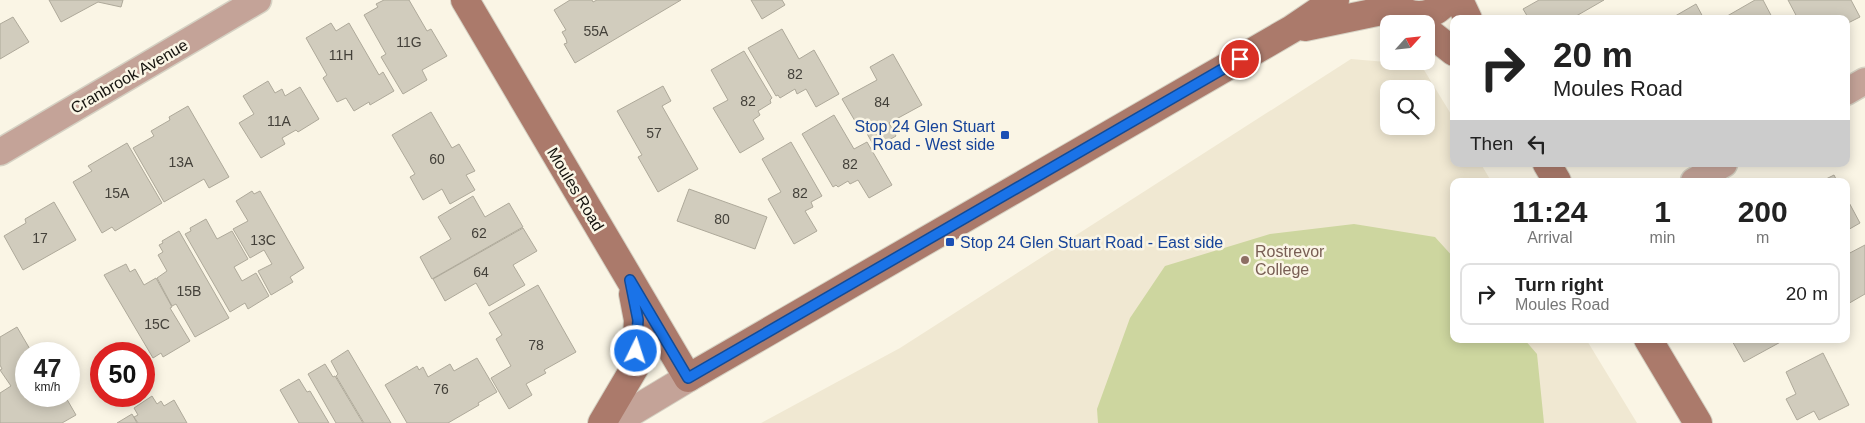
<!DOCTYPE html>
<html lang="en">
<head>
<meta charset="utf-8">
<style>
  body { margin:0; font-family:Helvetica,sans-serif; background:#f6f6f6; color:#222; height:100vh; display:flex; flex-direction:column; font-size:19px; white-space:nowrap }
  * { box-sizing:border-box; margin:0 }
  p { font-size:16px; color:#767676 }
  .icon { flex:none; width:28px; height:28px; fill:none; stroke:currentColor; stroke-width:2; stroke-linecap:round; stroke-linejoin:round }
  .map { position:relative; flex:1; overflow:hidden }
  .side { position:absolute; left:1450px; top:178px; width:400px; height:165px; display:flex; flex-direction:column; background:#fff; border-radius:10px; box-shadow:0 2px 12px #0003 }
  .side>* { flex:none }
  .banner { position:absolute; left:1450px; top:15px; width:400px; height:152px; border-radius:10px; box-shadow:0 2px 12px #0003; background:#fff; color:#222; overflow:hidden }
  .needle { width:32px; rotate:63deg }
  .controls { position:absolute; left:1380px; top:15px; display:grid; gap:10px }
  .controls a { display:grid; place-items:center; width:55px; height:55px; border-radius:10px; background:#fff; box-shadow:0 2px 12px #0003; font-size:25px }
  .speed { position:absolute; left:15px; top:342px; display:flex; gap:10px; font-size:25px; font-weight:700; text-align:center }
  .speed>* { display:grid; place-content:center; width:65px; height:65px; border-radius:50%; background:#fff; box-shadow:0 2px 12px #0003; line-height:1 }
  .speed small { font-size:12px; font-weight:400 }
  .speed .limit { border:8px solid #d22; background:#fff; color:#111 }
  .pin { position:absolute; display:grid; place-items:center; width:42px; height:42px; color:#fff; margin:-21px; border:2px solid #fff; border-radius:50%; box-shadow:0 1px 5px #0007 }
  .me { position:absolute; width:55px; margin:-28px; rotate:4deg; stroke-linejoin:round; filter:drop-shadow(0 0 4px #0008) }
  .turn { display:flex; align-items:center; gap:18px; height:105px; padding:0 20px; font-size:22px }
  .turn .icon { width:65px; height:65px; stroke-width:2.5 }
  .turn b { display:block; font-size:35px; line-height:42px }
  .then { display:flex; align-items:center; height:48px; padding:0 20px; background:#0003; gap:10px; font-size:19px }
  .eta { display:flex; justify-content:space-evenly; align-items:center; height:85px; text-align:center }
  .eta b { font-size:30px; font-weight:600; line-height:35px }
  ul { padding:0; list-style:none }
  li { display:flex; align-items:center; gap:15px; height:62px; margin:0 10px 8px; padding:0 10px; border:2px solid #e0e0e0; border-radius:10px }
  li div { flex:1 }
  li b { display:block; font-size:19px }
  li em { font-style:normal }
  .map>svg:first-child { display:block }
  .built { fill:#f0e8d2; fill-rule:evenodd }
  .green { fill:#cdd69f }
  .building { fill:#d1ccbd; stroke:#aea99a }
  .lines { fill:none; stroke-linecap:round; stroke-linejoin:round }
  .minor-casing { stroke:#d5d1c3; stroke-width:29 }
  .tertiary-casing { stroke:#d5d1c3; stroke-width:30 }
  .secondary-casing { stroke:#d5d1c3; stroke-width:30 }
  .minor { stroke:#c4a398; stroke-width:26 }
  .tertiary { stroke:#c4a398; stroke-width:28 }
  .secondary { stroke:#ab7a6b; stroke-width:28 }
  .route-casing { stroke:#114b97; stroke-width:12 }
  .route { stroke:#1a73e8; stroke-width:9 }
  .transit-dot { fill:#1a4fb4; stroke:#faf5e5; stroke-width:2 }
  .education-dot { fill:#8d6e63; stroke:#faf5e5; stroke-width:2 }
  .labels { text-anchor:middle; stroke-width:5; stroke-linejoin:round; paint-order:stroke }
  .number-label { font-size:14px; fill:#44413a }
  .street-label { font-size:16px; fill:#15130e; stroke:#faf5e5 }
  .transit-label { font-size:16px; fill:#164399; stroke:#faf5e5; text-anchor:end }
  .education-label { font-size:16px; fill:#785e54; stroke:#faf5e5; text-anchor:start }
</style>
</head>
<body>
<div class="map">
<svg width="1865" height="423" viewBox="0 0 1865 423">
  <rect width="100%" height="100%" fill="#faf5e5"/>
  <path class="built" d="M1351,59L1421,65L1454,119V164H1481L1491,181H1454V339H1586L1637,423H761L900,348ZM1389,89H1426V126H1389Z"/>
  <path class="green" d="M1354,224L1435,237L1454,258V339H1524L1537,354L1544,423H1098L1097,409L1130,318L1165,266L1270,234Z"/>
  <path class="building" d="M49,0H123L121,7L98,2L61,22Z
    M384,0H409L427,31L431,29L447,56L422,70L427,80L403,94L381,57L386,54L364,15L378,7L376,4Z
    M570,0H592L593,2L597,0H681L575,63L564,44L567,43L566,39L562,32L566,30L554,10Z
    M751,0H782L785,5L762,19Z
    M1539,0H1604L1571,19H1529L1523,9Z
    M1755,0H1763L1773,19H1722Z
    M1788,0H1851L1860,17L1846,24V19H1798Z
    M1696,4L1704,19H1670Z
    M13,17L29,42L0,59V24Z
    M331,23L336,31L349,23L379,75L383,72L394,91L370,105L369,102L354,111L346,98L337,102L323,78L327,75L306,38Z
    M782,29L799,59L814,50L839,94L816,107L806,89L797,94L795,89L780,98L778,95L776,96L748,48Z
    M744,51L772,98L770,100L771,103L758,111L760,115L753,120L764,139L740,153L713,108L728,100L711,70Z
    M893,54L922,105L889,123L896,136L875,148L859,119L855,121L842,99L877,80L870,67Z
    M268,81L275,93L282,89L285,96L300,87L319,119L298,132L296,130L282,138L285,144L261,158L239,123L254,114L243,96Z
    M663,86L671,101L662,106L698,169L658,192L638,157L642,155L617,111Z
    M188,106L229,177L209,188L204,179L164,202L133,148L154,136L151,131L170,120L169,117Z
    M431,112L452,148L459,144L475,171L466,175L475,190L450,204L442,189L423,200L410,177L415,174L392,135Z
    M834,115L854,149L867,142L892,185L869,198L858,180L850,184L848,181L838,187L836,185L833,187L802,134Z
    M791,142L822,196L811,202L813,207L805,211L817,231L794,244L768,199L781,192L762,159Z
    M127,143L162,203L115,231L112,227L102,233L73,182L92,171L88,166Z
    M1834,175L1837,181H1822Z
    M689,189L767,217L755,249L677,221Z
    M252,191L254,194L260,191L304,268L290,277L293,282L271,295L258,271L272,264L264,250L250,258L233,229L248,221L236,201Z
    M473,196L485,217L509,203L523,227L432,279L420,257L451,239L438,217Z
    M1846,197L1860,223L1846,231Z
    M54,202L76,240L23,270L4,236L26,223L25,219Z
    M206,219L217,239L232,231L248,259L234,267L242,281L256,273L269,296L248,309L245,303L230,312L185,234L191,231L190,228Z
    M523,228L537,251L513,265L525,285L489,306L476,283L445,301L433,279Z
    M179,231L229,318L195,337L176,304L172,306L157,278L167,271L158,255L163,252L159,245L163,243L162,241Z
    M1865,245V294L1846,305V255Z
    M126,264L130,272L135,269L144,285L156,278L172,307L170,308L190,341L163,357L161,353L153,358L104,275Z
    M538,285L576,352L544,370L546,373L526,384L532,395L509,409L491,378L511,366L496,339L502,335L489,313Z
    M17,327L31,351L37,347L40,354H26V396H65L76,415L62,423H0V393L11,386L0,370L2,369L0,365V337Z
    M1731,339H1786L1744,362Z
    M348,350L391,423H364L336,376L338,374L331,361Z
    M1823,353L1849,405L1819,420L1814,411L1797,420L1786,399L1796,394L1786,372Z
    M477,358L497,392L478,403L479,405L448,423H407L385,385L417,366L419,370L423,367L428,377L450,364L454,371Z
    M325,364L333,377L335,376L363,423H336L308,374Z
    M299,379L307,392L310,391L329,423H299L280,390Z
    M152,396L157,404L161,401L164,406L174,400L187,423H138L134,417L138,415L134,408Z
    M132,414L137,423H117Z"/>
  <g class="lines">
    <g class="minor-casing">
      <path id="minor" d="M1846,92L1865,81
        M0,152L258,0
        M1694,181L1724,164"/>
    </g>
    <g class="tertiary-casing">
      <path id="tertiary" d="M613,423L688,378"/>
    </g>
    <g class="secondary-casing">
      <path id="secondary" d="M465,0L688,378L1292,29L1335,0
        M1389,0C1406,19 1431,21 1447,0
        M1459,0L1468,19
        M1305,27L1396,8
        M1426,30L1454,52
        M1547,164L1557,181
        M1648,339L1698,423
        M602,423L635,367L638,320L633,294"/>
    </g>
    <use href="#minor" class="minor"/>
    <use href="#tertiary" class="tertiary"/>
    <use href="#secondary" class="secondary"/>
  </g>
  <g class="lines">
    <g class="route-casing">
      <path id="route" d="M636,351L638,320L630,280L688,378L1240,59"/>
    </g>
    <use href="#route" class="route"/>
  </g>
  <g class="transit-dot">
    <rect x="1000" y="130" width="10" height="10" rx="2.5"/>
    <rect x="945" y="237" width="10" height="10" rx="2.5"/>
  </g>
  <circle class="education-dot" cx="1245" cy="260" r="5"/>
  <g class="labels">
    <g class="number-label">
      <text x="596" y="36">55A</text>
      <text x="409" y="47">11G</text>
      <text x="341" y="60">11H</text>
      <text x="795" y="79">82</text>
      <text x="748" y="106">82</text>
      <text x="882" y="107">84</text>
      <text x="279" y="126">11A</text>
      <text x="654" y="138">57</text>
      <text x="437" y="164">60</text>
      <text x="181" y="167">13A</text>
      <text x="850" y="169">82</text>
      <text x="117" y="198">15A</text>
      <text x="800" y="198">82</text>
      <text x="722" y="224">80</text>
      <text x="479" y="238">62</text>
      <text x="40" y="243">17</text>
      <text x="263" y="245">13C</text>
      <text x="481" y="277">64</text>
      <text x="189" y="296">15B</text>
      <text x="157" y="329">15C</text>
      <text x="536" y="350">78</text>
      <text x="441" y="394">76</text>
    </g>
    <g class="street-label">
      <text transform="translate(129 76) rotate(-30)" y="6">Cranbrook Avenue</text>
      <text transform="translate(576 189) rotate(59)" y="6">Moules Road</text>
    </g>
    <g class="transit-label">
      <text x="995" y="132">Stop 24 Glen Stuart<tspan x="995" dy="18">Road - West side</tspan></text>
      <text x="960" y="248" text-anchor="start">Stop 24 Glen Stuart Road - East side</text>
    </g>
    <g class="education-label">
      <text x="1255" y="257">Rostrevor<tspan x="1255" dy="18">College</tspan></text>
    </g>
  </g>
</svg>
<div class="controls">
<a><svg class="needle" viewBox="-14 -14 28 28"><path d="M0-13l5 13h-10z" fill="#e53935"/><path d="M0 13l5-13h-10z" fill="#767676"/></svg></a>
<a><svg class="icon" aria-label="search" viewBox="0 0 24 24"><circle cx="10" cy="10" r="6"/><path d="M15 15l6 6"/></svg></a>
</div>
<div class="speed"><div>47<small>km/h</small></div><div class="limit">50</div></div>
<div class="pin" style="left:1240px;top:59px;background:#d93025"><svg class="icon" aria-label="arrive" viewBox="0 0 24 24"><path d="M6 21V4h12l-3 4 3 4H6"/></svg></div>
<svg class="me" style="left:636px;top:351px" viewBox="-20 -20 40 40"><circle r="17" fill="#1a73e8" stroke="#fff" stroke-width="3"/><path d="M0-11L8 9 0 5-8 9z" fill="#fff"/></svg>
<div class="banner">
<div class="turn"><svg class="icon" aria-label="right" viewBox="0 0 24 24"><path d="M7 20v-9h11M14 6l5 5-5 5"/></svg><div><b>20 m</b>Moules Road</div></div>
<div class="then">Then<svg class="icon" aria-label="left" viewBox="0 0 24 24"><path d="M17 20v-9H6M10 6l-5 5 5 5"/></svg></div>
</div>
<section class="side">
<div class="eta">
<div><b>11:24</b><p>Arrival</p></div>
<div><b>1</b><p>min</p></div>
<div><b>200</b><p>m</p></div>
</div>
<ul>
<li><svg class="icon" aria-label="right" viewBox="0 0 24 24"><path d="M7 20v-9h11M14 6l5 5-5 5"/></svg><div><b>Turn right</b><p>Moules Road</p></div><em>20 m</em></li>
</ul>
</section>
</div>
</body>
</html>
